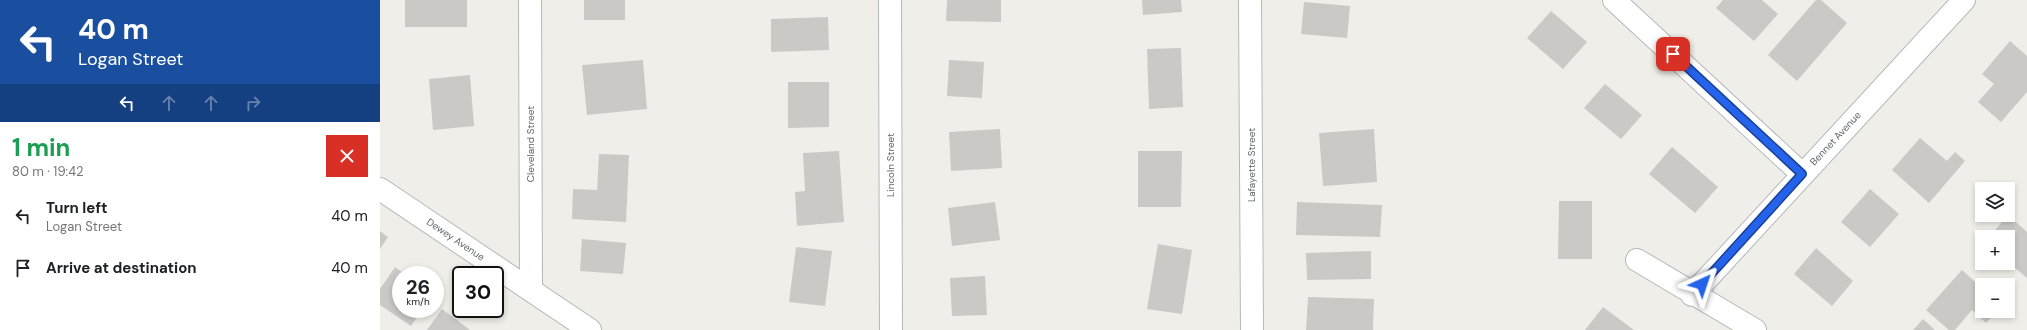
<!DOCTYPE html>
<html lang="en">
<head>
<meta charset="utf-8">
<style>
  body { margin:0; font-family:"DM Sans",sans-serif; background:#f6f6f6; color:#202124; height:100vh; display:flex; flex-direction:column; font-size:15px; white-space:nowrap }
  * { box-sizing:border-box; margin:0 }
  p { font-size:13px; color:#757577 }
  .icon { flex:none; width:22px; height:22px; fill:none; stroke:currentColor; stroke-width:2; stroke-linecap:round; stroke-linejoin:round }
  .map { position:relative; flex:1; overflow:hidden }
  .sheet { display:flex; flex-direction:column; background:#fff; width:380px }
  .sheet>* { flex:none }
  .top-card { background:#1a4fa0; color:#fff; overflow:hidden }
  .fabs { position:absolute; left:1595px; top:182px; display:grid; gap:8px }
  .fabs a { display:grid; place-items:center; width:40px; height:40px; border-radius:0px; background:#fff; box-shadow:0 2px 6px #0003; font-size:20px }
  .speed { position:absolute; left:12px; top:266px; display:flex; gap:8px; font-size:20px; font-weight:700; text-align:center }
  .speed>* { display:grid; place-content:center; width:52px; height:52px; border-radius:50%; background:#fff; box-shadow:0 2px 6px #0003; line-height:1 }
  .speed small { font-size:10px; font-weight:400 }
  .speed .limit { border:2px solid #111; border-radius:6px; background:#fff; color:#111 }
  .pin { position:absolute; display:grid; place-items:center; width:34px; height:34px; color:#fff; margin:-17px; border-radius:8px; box-shadow:0 2px 6px #0006 }
  .me { position:absolute; width:44px; margin:-22px; rotate:42deg; stroke-linejoin:round; filter:drop-shadow(0 0 3px #0008) }
  .turn { display:flex; align-items:center; gap:14px; height:84px; padding:0 12px; font-size:18px }
  .turn .icon { width:52px; height:52px; stroke-width:2.5 }
  .turn b { display:block; font-size:28px; line-height:34px }
  .lanes { display:flex; align-items:center; height:38px; padding:0 12px; background:#0003; justify-content:center; gap:20px; direction:ltr }
  .lanes .off { opacity:.35 }
  .round { display:grid; place-items:center; flex:none; width:42px; height:42px; border-radius:0px; background:#f6f6f6 }
  .overview { display:flex; align-items:center; justify-content:space-between; height:68px; padding:0 12px }
  h1 { font-size:24px; font-weight:700; line-height:30px; color:#1e9e55 }
  ul { padding:0; list-style:none }
  li { display:flex; align-items:center; gap:12px; height:52px; padding:0 12px }
  li div { flex:1 }
  li b { display:block; font-size:15px }
  li em { font-style:normal }
  main { display:flex; flex:1; min-height:0 }
  .map>svg:first-child { display:block }
  .building { fill:#cbc9c5 }
  .lines { fill:none; stroke-linecap:round; stroke-linejoin:round }
  .minor-casing { stroke:#b5b8bb; stroke-width:24 }
  .minor { stroke:#fff; stroke-width:22 }
  .route-casing { stroke:#184099; stroke-width:10 }
  .route { stroke:#2563eb; stroke-width:7 }
  .labels { text-anchor:middle; stroke-width:4; stroke-linejoin:round; paint-order:stroke }
  .street-label { font-size:10px; fill:#606367; stroke:#fff }
</style>
</head>
<body>
<main>
<section class="sheet">
<div class="top-card">
<div class="turn"><svg class="icon" aria-label="left" viewBox="0 0 24 24"><path d="M17 20v-9H6M10 6l-5 5 5 5"/></svg><div><b>40 m</b>Logan Street</div></div>
<div class="lanes"><svg class="icon" aria-label="left" viewBox="0 0 24 24"><path d="M17 20v-9H6M10 6l-5 5 5 5"/></svg><svg class="icon off" aria-label="ahead" viewBox="0 0 24 24"><path d="M12 20V5M6 11l6-6 6 6"/></svg><svg class="icon off" aria-label="ahead" viewBox="0 0 24 24"><path d="M12 20V5M6 11l6-6 6 6"/></svg><svg class="icon off" aria-label="right" viewBox="0 0 24 24"><path d="M7 20v-9h11M14 6l5 5-5 5"/></svg></div>
</div>
<div class="overview"><div><h1>1 min</h1><p>80 m · 19:42</p></div><a class="round" style="background:#d93025;color:#fff"><svg class="icon" aria-label="close" viewBox="0 0 24 24"><path d="M6 6l12 12M18 6L6 18"/></svg></a></div>
<ul>
<li><svg class="icon" aria-label="left" viewBox="0 0 24 24"><path d="M17 20v-9H6M10 6l-5 5 5 5"/></svg><div><b>Turn left</b><p>Logan Street</p></div><em>40 m</em></li>
<li><svg class="icon" aria-label="arrive" viewBox="0 0 24 24"><path d="M6 21V4h12l-3 4 3 4H6"/></svg><div><b>Arrive at destination</b></div><em>40 m</em></li>
</ul>
</section>
<div class="map">
<svg width="1647" height="330" viewBox="0 0 1647 330">
  <rect width="100%" height="100%" fill="#f0eee9"/>
  <path class="building" d="M25,0H87V27H25Z
    M204,0H245V20H204Z
    M567,0H621V22L566,21Z
    M762,0H801L802,12L763,15Z
    M1343,0H1382L1398,14L1374,41L1336,8Z
    M1436,0H1441L1467,23L1417,81L1388,55Z
    M924,2L970,6L967,38L921,34Z
    M1171,11L1207,42L1183,69L1147,38Z
    M448,17L449,50L391,52V19Z
    M1630,41L1647,56V92L1621,122L1598,102L1614,84L1602,74Z
    M801,48L803,107L769,109L767,49Z
    M263,60L267,109L207,115L202,65Z
    M569,60L604,62L602,98L567,96Z
    M90,75L94,126L53,130L49,79Z
    M408,82H449V127L408,128Z
    M1225,84L1262,115L1241,139L1204,108Z
    M620,129L622,168L571,171L569,132Z
    M994,129L997,182L943,186L939,133Z
    M1540,138L1567,161L1575,152L1585,161L1549,203L1512,170Z
    M1292,147L1338,187L1315,213L1269,174Z
    M459,151L464,222L417,226L415,192L425,191L423,153Z
    M758,151H802L801,207H758Z
    M219,154L249,155L246,222L192,219L193,189L217,190Z
    M1490,189L1519,214L1490,247L1461,222Z
    M1179,201H1212V259H1178Z
    M615,202L620,240L572,246L568,208Z
    M917,202L1002,205L1000,237L916,235Z
    M1628,215L1647,232V278L1628,262V237H1609Z
    M0,231L8,237L0,249Z
    M202,239L246,243L243,274L200,271Z
    M778,244L812,250L802,314L767,309Z
    M416,247L452,251L445,306L409,302Z
    M1436,248L1473,281L1452,306L1414,274Z
    M991,251V279L927,280L926,253Z
    M15,267L26,275H21V309H43L31,326L0,305V289Z
    M1582,270L1602,288V311H1617L1606,323L1592,310L1575,330H1569L1546,310Z
    M605,276L607,315L572,316L570,278Z
    M928,297L994,299L993,330H926Z
    M1223,307L1254,330H1205Z
    M62,309L90,330H47Z
    M1543,319L1555,330H1533Z"/>
  <g class="lines">
    <g class="minor-casing">
      <path id="minor" d="M150,0L151,289
        M510,0L511,330
        M870,0L872,330
        M1234,0L1422,174
        M0,189L210,330
        M1257,260L1375,330
        M1312,295L1584,0"/>
    </g>
    <use href="#minor" class="minor"/>
  </g>
  <g class="lines">
    <g class="route-casing">
      <path id="route" d="M1293,54L1422,174L1322,284"/>
    </g>
    <use href="#route" class="route"/>
  </g>
  <g class="labels">
    <g class="street-label">
      <text transform="translate(1455 138) rotate(-47)" y="4">Bennet Avenue</text>
      <text transform="translate(150 144) rotate(-90)" y="4">Cleveland Street</text>
      <text transform="translate(510 165) rotate(-90)" y="4">Lincoln Street</text>
      <text transform="translate(871 165) rotate(-90)" y="4">Lafayette Street</text>
      <text transform="translate(76 239) rotate(34)" y="4">Dewey Avenue</text>
    </g>
  </g>
</svg>
<div class="fabs">
<a><svg class="icon" aria-label="layers" viewBox="0 0 24 24"><path d="M12 4l9 5-9 5-9-5zM3 14l9 5 9-5"/></svg></a>
<a>+</a>
<a>−</a>
</div>
<div class="speed"><div>26<small>km/h</small></div><div class="limit">30</div></div>
<div class="pin" style="left:1293px;top:54px;background:#d93025"><svg class="icon" aria-label="arrive" viewBox="0 0 24 24"><path d="M6 21V4h12l-3 4 3 4H6"/></svg></div>
<svg class="me" style="left:1322px;top:284px" viewBox="-20 -20 40 40"><path d="M0-17L14 15 0 8-14 15z" fill="#2563eb" stroke="#fff" stroke-width="4"/></svg>
</div>
</main>
</body>
</html>
